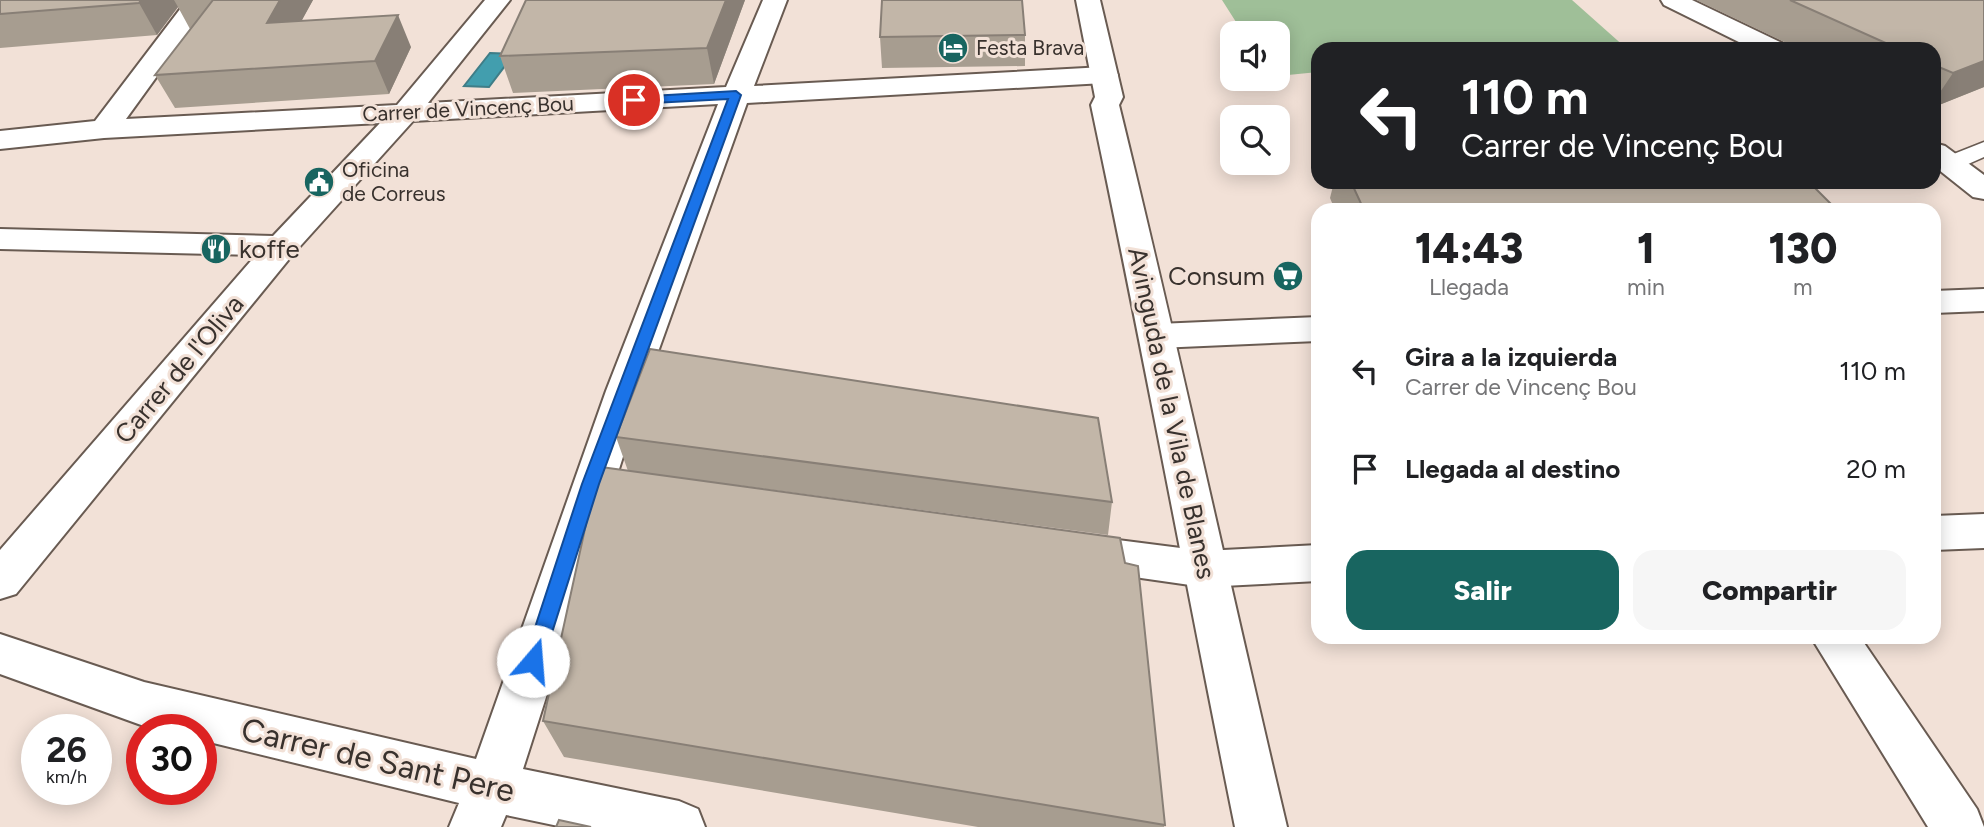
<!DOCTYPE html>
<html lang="es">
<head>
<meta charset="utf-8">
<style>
  body { margin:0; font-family:Figtree,sans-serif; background:#f6f6f6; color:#202124; height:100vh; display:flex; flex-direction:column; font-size:26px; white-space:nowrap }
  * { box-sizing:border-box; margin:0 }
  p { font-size:23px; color:#757577 }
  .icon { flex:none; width:38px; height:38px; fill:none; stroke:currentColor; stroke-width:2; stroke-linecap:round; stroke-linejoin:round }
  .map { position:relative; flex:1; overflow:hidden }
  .panel { position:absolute; left:1311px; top:203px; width:630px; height:441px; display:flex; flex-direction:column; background:#fff; border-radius:21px; box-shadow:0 4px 18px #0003 }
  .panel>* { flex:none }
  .top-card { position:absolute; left:1311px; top:42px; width:630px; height:147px; border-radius:21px; box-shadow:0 4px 18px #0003; background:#202124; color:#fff; overflow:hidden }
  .fabs { position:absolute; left:1220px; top:21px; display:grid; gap:14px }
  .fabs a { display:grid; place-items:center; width:70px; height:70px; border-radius:14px; background:#fff; box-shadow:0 4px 18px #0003; font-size:35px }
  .speed { position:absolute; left:21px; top:714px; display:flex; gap:14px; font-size:35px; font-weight:700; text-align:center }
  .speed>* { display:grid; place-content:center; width:91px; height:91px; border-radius:50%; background:#fff; box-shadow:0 4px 18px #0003; line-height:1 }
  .speed small { font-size:18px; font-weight:400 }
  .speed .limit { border:10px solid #d22; background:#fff; color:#111 }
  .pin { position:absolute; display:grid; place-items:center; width:60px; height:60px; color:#fff; margin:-30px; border:4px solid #fff; border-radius:50%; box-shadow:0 2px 7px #0007 }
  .me { position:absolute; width:77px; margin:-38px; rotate:18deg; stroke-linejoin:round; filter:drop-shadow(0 0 5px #0008) }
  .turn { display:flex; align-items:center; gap:24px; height:147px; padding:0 35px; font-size:32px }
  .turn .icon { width:91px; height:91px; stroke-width:2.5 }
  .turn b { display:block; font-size:49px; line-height:60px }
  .eta { display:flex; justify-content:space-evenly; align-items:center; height:119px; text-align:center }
  .eta b { font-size:42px; font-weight:800; line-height:49px }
  .cta { display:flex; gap:14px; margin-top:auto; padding:14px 35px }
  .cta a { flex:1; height:80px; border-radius:21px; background:#186560; color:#fff; font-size:28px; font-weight:800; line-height:80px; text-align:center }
  .cta a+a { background:#f6f6f6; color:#202124 }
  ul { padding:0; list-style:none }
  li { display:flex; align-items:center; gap:21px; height:98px; padding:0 35px }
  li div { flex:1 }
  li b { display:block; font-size:26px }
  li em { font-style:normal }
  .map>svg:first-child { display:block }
  .green { fill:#9fbf98 }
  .water { fill:#429eae; stroke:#3f7d87; stroke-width:2 }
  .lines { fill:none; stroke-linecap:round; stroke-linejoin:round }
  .lane-casing { stroke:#695b52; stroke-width:3 }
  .street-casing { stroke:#695b52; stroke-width:4 }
  .secondary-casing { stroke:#695b52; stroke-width:4 }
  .lane { fill:#fff; fill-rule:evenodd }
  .street { fill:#fff; fill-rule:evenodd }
  .secondary { fill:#fff; fill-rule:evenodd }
  .wall { fill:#a79d90 }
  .shaded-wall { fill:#887f76 }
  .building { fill:#c2b6a8; stroke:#887f76; stroke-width:2 }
  .route { fill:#1a73e8; stroke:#114b97; stroke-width:2 }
  .labels { text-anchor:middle; stroke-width:6; stroke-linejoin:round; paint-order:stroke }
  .far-poi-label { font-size:21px; fill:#38312d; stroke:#f2e1d7; text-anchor:start }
  .far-street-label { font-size:21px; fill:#38312d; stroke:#f2e1d7 }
  .poi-label { font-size:26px; fill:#38312d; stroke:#f2e1d7; text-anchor:start }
  .street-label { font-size:26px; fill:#38312d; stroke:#f2e1d7 }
  .near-street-label { font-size:32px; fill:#38312d; stroke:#f2e1d7 }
</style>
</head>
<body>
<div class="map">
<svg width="1984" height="827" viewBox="0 0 1984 827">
  <rect width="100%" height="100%" fill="#f2e1d7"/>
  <path class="green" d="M1222,0H1572L1626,48L1318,49V72L1278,76V33H1243Z"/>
  <path class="water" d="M490,53L514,54L489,87L464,86Z"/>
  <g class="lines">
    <g class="lane-casing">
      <path id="lane" d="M1984,142V157L1957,169H1941L1937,164L1941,159Z"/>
    </g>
    <g class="street-casing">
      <path id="street" d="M187,0H212L126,119L397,105L485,0H510L428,103L726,87L763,0H787L754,86L1104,67L1114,69L1118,75L1114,81L1104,83L747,103L644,391L523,769L679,801L698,809L705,827H563L506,815L501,827H449L459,803L201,740V730H160L144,726L0,674V634L144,682L476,759L606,391L718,104L413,121L294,253L16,594L0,599V550L256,255L0,249V229L273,236L380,123L104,138L0,149V131L95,121Z
        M1661,0H1692L1782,43L1786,49H1753L1664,5Z
        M1934,143L1945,146L1984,175V199L1973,197L1934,166Z
        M1984,289V311L1934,313V291Z
        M1318,317V341L1158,348L1145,345L1140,336L1145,327L1158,324Z
        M1984,514V548L1934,550V516Z
        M1071,534L1204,551L1318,545V581L1204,587L1071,568L1056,563L1049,551L1056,539Z
        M1811,637H1860L1977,809L1984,827H1928Z"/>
    </g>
    <g class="secondary-casing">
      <path id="secondary" d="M1076,0H1100L1123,97L1119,105C1178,345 1230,587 1287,827H1235C1186,586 1142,345 1091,105L1095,97Z"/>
    </g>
    <use href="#lane" class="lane"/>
    <use href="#street" class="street"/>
    <use href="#secondary" class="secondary"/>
  </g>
  <path class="wall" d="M0,0H313L301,21L411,47L389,94L175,108L155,75L190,29L178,7L157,35L0,48Z
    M526,0H745L714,84L513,93L500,56Z
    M1696,0H1984V87L1934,107V49H1799Z
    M1025,35V66L882,68L880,37Z
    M1334,182H1809L1837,210H1335L1330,198Z
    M616,437L1112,502L1108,535L736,485L1165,825L1164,827H978L564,757L543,721L628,471Z"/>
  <path class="shaded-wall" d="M141,0H180H174L178,7L157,35L139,3Z
    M280,0H313L283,55L267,23Z
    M726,0H745L714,84L707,48Z
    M398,15L411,47L389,94L375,61Z
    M1984,61V87L1934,107V101L1953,73Z"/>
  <path class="building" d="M0,0H141L139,3L0,14Z
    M213,0H280L267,23L398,15L375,61L155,75Z
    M526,0H726L707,48L500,56Z
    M882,0H1022L1025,35L880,37Z
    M1790,0H1984V61L1953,73L1934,65V49H1899Z
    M1351,182H1809L1837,210H1364Z
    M650,349L1098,418L1112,502L616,437Z
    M601,467L1120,538L1125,563L1138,566L1165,825L543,721L595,483Z
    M559,820L591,827H556Z"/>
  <path class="route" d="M736,91L741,95L599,484L543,661L540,667L533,669L526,667L524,661L582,484L728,99L634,104L629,100L634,97Z"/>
  <defs>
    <g id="hotel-disc" transform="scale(1.575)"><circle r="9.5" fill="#186560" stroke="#f2e1d7"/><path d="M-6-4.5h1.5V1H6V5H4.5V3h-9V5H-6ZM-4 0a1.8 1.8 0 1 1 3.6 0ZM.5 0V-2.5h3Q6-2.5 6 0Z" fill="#fff"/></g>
    <g id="civic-disc" transform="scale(1.575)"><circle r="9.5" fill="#186560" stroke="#f2e1d7"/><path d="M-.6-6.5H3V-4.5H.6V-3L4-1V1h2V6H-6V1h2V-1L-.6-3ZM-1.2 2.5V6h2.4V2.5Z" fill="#fff"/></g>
    <g id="restaurant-disc" transform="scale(1.575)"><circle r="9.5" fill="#186560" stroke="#f2e1d7"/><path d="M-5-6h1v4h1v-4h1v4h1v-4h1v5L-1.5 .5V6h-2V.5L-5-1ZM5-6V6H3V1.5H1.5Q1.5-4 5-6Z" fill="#fff"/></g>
    <g id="supermarket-disc" transform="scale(1.575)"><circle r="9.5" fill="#186560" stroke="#f2e1d7"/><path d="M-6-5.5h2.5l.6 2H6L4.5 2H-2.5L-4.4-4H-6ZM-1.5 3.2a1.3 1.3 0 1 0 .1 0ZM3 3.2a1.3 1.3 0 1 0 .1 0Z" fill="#fff"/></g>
  </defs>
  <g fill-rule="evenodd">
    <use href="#hotel-disc" x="953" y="48"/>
    <use href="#civic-disc" x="319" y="182"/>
    <use href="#restaurant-disc" x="216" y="249"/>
    <use href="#supermarket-disc" x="1288" y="276"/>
  </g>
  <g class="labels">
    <g class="far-poi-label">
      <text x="976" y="55">Festa Brava</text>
      <text x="342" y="177">Oficina<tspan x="342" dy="24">de Correus</tspan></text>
    </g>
    <g class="far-street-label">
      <text transform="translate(468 109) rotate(-3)" y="7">Carrer de Vincenç Bou</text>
    </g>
    <g class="poi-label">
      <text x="239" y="258">koffe</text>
      <text x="1265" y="285" text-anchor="end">Consum</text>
    </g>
    <g class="street-label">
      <text transform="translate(179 369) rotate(-50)" y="9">Carrer de l'Oliva</text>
      <text transform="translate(1172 413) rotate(78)" y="9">Avinguda de la Vila de Blanes</text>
    </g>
    <g class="near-street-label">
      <text transform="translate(378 760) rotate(13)" y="11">Carrer de Sant Pere</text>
    </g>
  </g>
</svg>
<div class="fabs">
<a><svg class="icon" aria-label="sound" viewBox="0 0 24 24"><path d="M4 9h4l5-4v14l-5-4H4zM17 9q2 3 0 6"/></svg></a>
<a><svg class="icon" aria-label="search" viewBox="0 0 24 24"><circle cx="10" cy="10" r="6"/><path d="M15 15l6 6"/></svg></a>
</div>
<div class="speed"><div>26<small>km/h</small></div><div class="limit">30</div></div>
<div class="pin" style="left:634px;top:100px;background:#d93025"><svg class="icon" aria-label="arrive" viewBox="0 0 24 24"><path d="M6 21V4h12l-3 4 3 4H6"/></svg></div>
<svg class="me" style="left:533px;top:661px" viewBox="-20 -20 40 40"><circle r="19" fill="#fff"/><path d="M0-13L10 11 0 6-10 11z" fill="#1a73e8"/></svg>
<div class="top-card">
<div class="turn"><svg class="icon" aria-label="left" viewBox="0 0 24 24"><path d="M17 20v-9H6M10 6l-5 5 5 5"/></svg><div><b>110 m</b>Carrer de Vincenç Bou</div></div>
</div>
<section class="panel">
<div class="eta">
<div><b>14:43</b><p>Llegada</p></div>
<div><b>1</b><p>min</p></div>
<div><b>130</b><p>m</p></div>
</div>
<ul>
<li><svg class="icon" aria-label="left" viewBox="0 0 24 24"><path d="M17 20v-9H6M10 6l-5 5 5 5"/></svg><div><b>Gira a la izquierda</b><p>Carrer de Vincenç Bou</p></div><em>110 m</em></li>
<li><svg class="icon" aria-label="arrive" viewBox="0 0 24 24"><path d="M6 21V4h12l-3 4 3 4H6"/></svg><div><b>Llegada al destino</b></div><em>20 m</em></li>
</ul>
<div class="cta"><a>Salir</a><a>Compartir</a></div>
</section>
</div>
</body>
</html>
